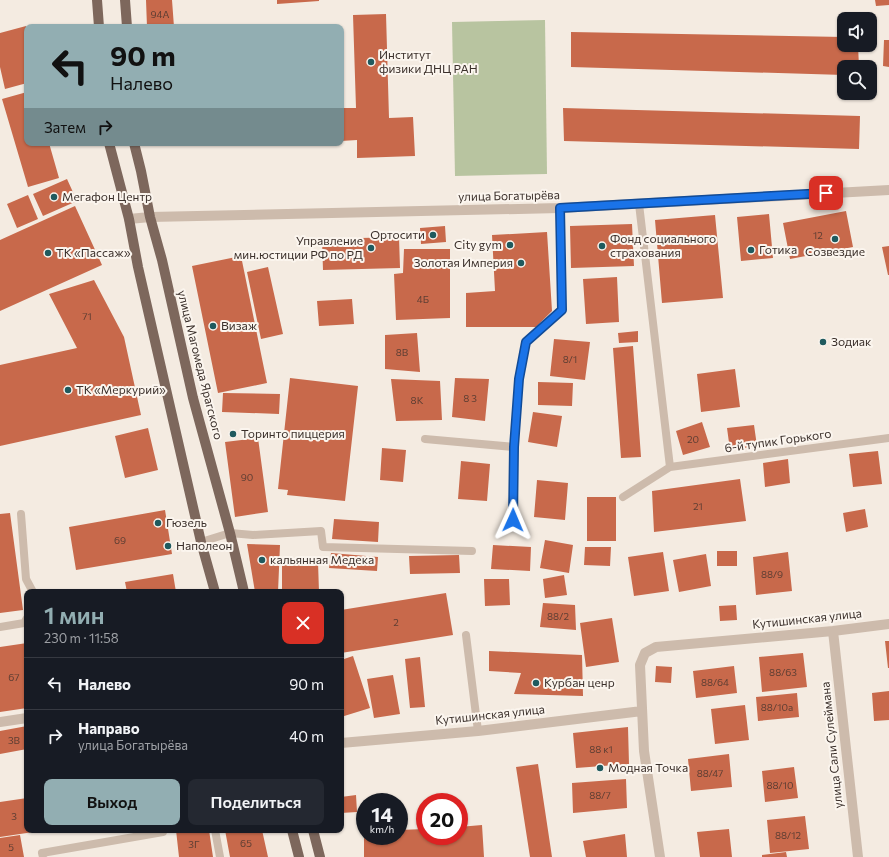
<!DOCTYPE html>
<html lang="ru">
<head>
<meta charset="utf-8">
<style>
  body { margin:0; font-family:Commissioner,sans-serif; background:#242831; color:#f1f3f6; height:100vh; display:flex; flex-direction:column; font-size:15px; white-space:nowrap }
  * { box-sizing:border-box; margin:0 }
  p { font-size:13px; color:#9ea1a6 }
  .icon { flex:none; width:22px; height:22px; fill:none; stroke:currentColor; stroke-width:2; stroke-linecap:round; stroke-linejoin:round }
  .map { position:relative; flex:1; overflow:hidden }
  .sheet { position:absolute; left:24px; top:589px; width:320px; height:244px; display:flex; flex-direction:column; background:#171b24; border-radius:8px; box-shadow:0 1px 3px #0004 }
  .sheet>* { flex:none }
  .guide { position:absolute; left:24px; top:24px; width:320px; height:122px; border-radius:8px; box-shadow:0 1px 3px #0004; background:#92aeb2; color:#111; overflow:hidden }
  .tools { position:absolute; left:837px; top:12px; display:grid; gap:8px }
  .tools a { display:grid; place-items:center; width:40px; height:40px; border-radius:8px; background:#171b24; box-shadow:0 1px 3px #0004; font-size:20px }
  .speed { position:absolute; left:356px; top:793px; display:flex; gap:8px; font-size:20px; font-weight:700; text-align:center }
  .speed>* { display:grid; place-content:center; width:52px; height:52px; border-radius:50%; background:#171b24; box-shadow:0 1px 3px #0004; line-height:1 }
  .speed small { font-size:10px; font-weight:400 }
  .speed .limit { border:6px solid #d22; background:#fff; color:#111 }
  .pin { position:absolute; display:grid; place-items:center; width:34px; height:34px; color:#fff; margin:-17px; border-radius:8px; box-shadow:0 2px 6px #0006 }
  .me { position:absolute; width:44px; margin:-22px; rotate:1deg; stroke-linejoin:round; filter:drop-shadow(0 0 3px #0008) }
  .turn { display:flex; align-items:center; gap:14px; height:84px; padding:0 20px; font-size:18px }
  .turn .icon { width:52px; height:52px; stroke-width:2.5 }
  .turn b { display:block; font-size:28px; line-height:34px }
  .then { display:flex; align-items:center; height:38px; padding:0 20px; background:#0003; gap:8px; font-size:15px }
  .round { display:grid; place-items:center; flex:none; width:42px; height:42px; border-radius:8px; background:#242831 }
  .summary { display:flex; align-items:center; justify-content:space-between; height:68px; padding:0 20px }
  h1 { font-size:24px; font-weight:600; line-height:30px; color:#92aeb2 }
  .action { display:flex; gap:8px; margin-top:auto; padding:8px 20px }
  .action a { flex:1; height:46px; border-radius:8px; background:#92aeb2; color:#111; font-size:16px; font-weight:600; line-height:46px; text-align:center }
  .action a+a { background:#242831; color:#f1f3f6 }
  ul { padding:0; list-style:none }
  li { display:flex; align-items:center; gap:12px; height:52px; padding:0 20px; border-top:1px solid #363941 }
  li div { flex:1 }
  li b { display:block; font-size:15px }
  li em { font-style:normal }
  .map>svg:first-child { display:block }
  .green { fill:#b8c4a0 }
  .building { fill:#c8694b }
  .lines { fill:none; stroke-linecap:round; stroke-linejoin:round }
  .lane { stroke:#cdbbac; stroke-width:8 }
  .street { stroke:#cdbbac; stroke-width:10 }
  .primary { stroke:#7d675c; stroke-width:10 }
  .route-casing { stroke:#114b97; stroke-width:10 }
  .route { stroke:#1a73e8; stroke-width:7 }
  .poi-dot { fill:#1f5a5e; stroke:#fbf5ee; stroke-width:1.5 }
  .labels { text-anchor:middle; stroke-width:4; stroke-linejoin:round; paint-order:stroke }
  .number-label { font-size:10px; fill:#5e3e33 }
  .poi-label { font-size:12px; fill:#3b302b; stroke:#fbf5ee; text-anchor:start }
  .street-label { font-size:12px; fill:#3b302b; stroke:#fbf5ee }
</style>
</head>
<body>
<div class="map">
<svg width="889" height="857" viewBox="0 0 889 857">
  <rect width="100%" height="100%" fill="#f4ebe1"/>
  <path class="green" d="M545,20L547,174L455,176L452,22Z"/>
  <path class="building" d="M146,0H172L174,27H147Z
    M277,0H319V1L277,4Z
    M875,0H889V5L876,6Z
    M386,14L389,118L413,117L415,156L357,158V140L341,141V108H356L353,15Z
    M26,26L27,83L5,89L0,67V33Z
    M571,32L844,37V45H858L859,67H844V75L571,67Z
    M884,40H889V67L883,66Z
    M27,92V143H49L59,178L28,187L2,99Z
    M563,108L860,116L859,149L564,141Z
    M67,179L77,201L43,216L33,194Z
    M28,195L38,219L17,228L7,204Z
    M75,206L102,265L0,311V240Z
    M846,211L853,247L790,259L783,223Z
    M769,214L773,258L741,261L737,217Z
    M715,215L723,298L662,303L655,220Z
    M632,224L634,266L571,268L570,226Z
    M445,226L446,242L421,244L420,228Z
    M547,232L552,311L536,327H466V293L495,291L492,235Z
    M399,237L400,268L323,270L322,239Z
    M889,246V275H888L882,247Z
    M404,249H450V318L396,320L394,274L403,273Z
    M241,256L267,383L218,393L192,266Z
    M268,267L283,334L261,339L247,272Z
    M617,277L619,322L586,324L583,279Z
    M94,280L124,337L141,415L0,446V365L77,348L49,294Z
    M352,299L354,324L319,326L317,301Z
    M638,331V342L619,343L618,333Z
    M417,333L420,372L385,369V335Z
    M554,339L590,342L585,380L550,376Z
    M633,346L641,457L621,458L613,348Z
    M735,369L740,407L701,412L697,374Z
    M290,378L358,386L345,501L287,495L288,490L278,489Z
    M455,378L489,379L485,421L452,417Z
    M391,379L440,381L442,420L396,421Z
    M538,382L573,383L572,406L538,405Z
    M223,393L280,394L279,414L222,412Z
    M533,412L562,416L557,447L528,442Z
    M702,422L710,447L683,455L676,431Z
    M754,425L757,446L730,450L727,428Z
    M148,428L158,470L125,478L115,436Z
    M258,438L268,512L235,517L225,442Z
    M382,448L406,450L403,482L380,480Z
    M878,451L882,484L853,487L849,454Z
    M788,459L790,483L765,487L763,463Z
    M461,461L490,464L487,501L458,499Z
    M740,479L746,521L654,532L652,491Z
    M537,480L568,483L565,520L534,517Z
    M587,497H616V541H587Z
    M865,509L868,527L846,532L843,513Z
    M165,510L172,554L76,570L69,527Z
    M10,513L23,610L0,613V514Z
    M334,519L379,522L378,542L332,539Z
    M545,540L573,545L569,573L540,568Z
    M247,544L280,545L278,592H255Z
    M493,545L531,547L530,571L491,569Z
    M585,547H611L610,566L584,565Z
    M717,551H737V566H717Z
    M663,552L669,591L634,596L628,557Z
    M788,552L792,591L756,595L753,557Z
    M331,553L378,557L377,571L329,568Z
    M706,554L711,586L679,592L673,560Z
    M459,555L460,573L410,574L409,556Z
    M318,562L319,592H282V563Z
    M173,574L176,592H127L125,582Z
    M564,575L567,595L545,598L543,579Z
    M484,579H509L510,605L485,606Z
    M446,593L453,635L341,653V610Z
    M543,603L575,605L576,630L540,627Z
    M736,605L737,620L720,621L719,606Z
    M612,618L619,662L586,667L580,623Z
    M885,641H889V668H888Z
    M27,643V708L0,712V647Z
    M489,651L582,655L583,696L514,694L521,673L489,671Z
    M803,653L807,687L762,692L759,657Z
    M353,656L370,708L341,717V660Z
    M420,657L425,707L410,708L405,659Z
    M656,666L672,667L671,683L655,682Z
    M734,666L737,693L696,698L693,671Z
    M393,675L400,714L374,718L367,679Z
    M889,691V720L874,721L872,693Z
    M797,693L799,717L758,721L756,697Z
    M745,705L749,740L715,744L711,709Z
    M27,726V749L0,754V731Z
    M628,727L629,764L576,768L573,733Z
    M729,754L732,787L691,791L688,759Z
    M538,764L552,857H530L516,767Z
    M794,767L798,798L765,802L762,771Z
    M626,779L627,808L573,813L572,783Z
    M356,795L357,812L341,813V797Z
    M27,798V830L40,831L0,837V802Z
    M805,816L809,849L770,853L767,820Z
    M482,825L484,857H364V836H399V830L425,829V836H459V827Z
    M729,829L732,857H700L697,832Z
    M176,830H209L213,857H179Z
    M225,830H262L268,857H230Z
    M625,834L627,857H586L583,841Z
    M20,835L24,857H0V838Z
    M786,852L787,857H762V855Z"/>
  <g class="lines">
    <path class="lane" d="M639,204L670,467
      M425,439L514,447
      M623,497L670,467L889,438
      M21,514L26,579L33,592
      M513,520L514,447L519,379L526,342L562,310L560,208
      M201,542L230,533L253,535L321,531L323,547L472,551
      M0,627L24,623L27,618
      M466,635L478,731
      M215,830L220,857
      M43,857L42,853L163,832V830"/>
    <path class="street" d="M129,219L150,217L560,208L889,190
      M833,631L858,857
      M0,722L27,718
      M341,743L478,731L642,711
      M660,857L644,751L640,665L645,653L656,647L833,631L889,624"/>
    <path class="primary" d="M97,0L99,27
      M125,0L127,27
      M109,143L129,219L138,267L201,542L215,592
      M134,143L141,171L150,217L162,260L193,398L230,533L244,592
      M292,830L299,857
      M313,830L320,857"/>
  </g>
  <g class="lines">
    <g class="route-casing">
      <path id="route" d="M513,520L514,447L519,379L526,342L562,310L560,208L826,193"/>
    </g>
    <use href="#route" class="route"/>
  </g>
  <g class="poi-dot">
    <circle cx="371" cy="62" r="4"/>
    <circle cx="54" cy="197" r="4"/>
    <circle cx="433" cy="235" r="4"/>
    <circle cx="835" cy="239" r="4"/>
    <circle cx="510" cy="245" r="4"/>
    <circle cx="602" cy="246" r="4"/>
    <circle cx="371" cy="248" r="4"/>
    <circle cx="751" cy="250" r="4"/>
    <circle cx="48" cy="253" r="4"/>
    <circle cx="521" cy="263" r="4"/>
    <circle cx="213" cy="326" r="4"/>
    <circle cx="823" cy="342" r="4"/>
    <circle cx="68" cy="390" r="4"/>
    <circle cx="233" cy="434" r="4"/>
    <circle cx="158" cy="523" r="4"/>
    <circle cx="168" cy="546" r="4"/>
    <circle cx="262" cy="560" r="4"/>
    <circle cx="536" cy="683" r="4"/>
    <circle cx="600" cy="768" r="4"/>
  </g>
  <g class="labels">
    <g class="number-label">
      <text x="160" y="18">94А</text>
      <text x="818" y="239">12</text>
      <text x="423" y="303">4Б</text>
      <text x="87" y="320">71</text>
      <text x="402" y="356">8В</text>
      <text x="570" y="363">8/1</text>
      <text x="470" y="402">8 3</text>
      <text x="417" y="404">8К</text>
      <text x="693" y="443">20</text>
      <text x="247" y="481">90</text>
      <text x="698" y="510">21</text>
      <text x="120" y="544">69</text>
      <text x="772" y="578">88/9</text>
      <text x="558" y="620">88/2</text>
      <text x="396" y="626">2</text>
      <text x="783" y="676">88/63</text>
      <text x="14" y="681">67</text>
      <text x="715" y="686">88/64</text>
      <text x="777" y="711">88/10а</text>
      <text x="14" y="744">3В</text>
      <text x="601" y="753">88 к1</text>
      <text x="710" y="777">88/47</text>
      <text x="780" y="789">88/10</text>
      <text x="600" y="799">88/7</text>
      <text x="14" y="820">3</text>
      <text x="788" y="839">88/12</text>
      <text x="246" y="847">65</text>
      <text x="194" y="848">3Г</text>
      <text x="11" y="851">5</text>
    </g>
    <g class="poi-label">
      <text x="379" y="59">Институт<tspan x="379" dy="14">физики ДНЦ РАН</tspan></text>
      <text x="62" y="201">Мегафон Центр</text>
      <text x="425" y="239" text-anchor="end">Ортосити</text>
      <text x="610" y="243">Фонд социального<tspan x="610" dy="14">страхования</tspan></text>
      <text x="363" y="245" text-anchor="end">Управление<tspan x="363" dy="14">мин.юстиции РФ по РД</tspan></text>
      <text x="502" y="249" text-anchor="end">City gym</text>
      <text x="759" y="254">Готика</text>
      <text x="835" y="256" text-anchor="middle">Созвездие</text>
      <text x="56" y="257">ТК «Пассаж»</text>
      <text x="513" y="267" text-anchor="end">Золотая Империя</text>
      <text x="221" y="330">Визаж</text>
      <text x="831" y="346">Зодиак</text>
      <text x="76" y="394">ТК «Меркурий»</text>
      <text x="241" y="438">Торинто пиццерия</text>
      <text x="166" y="527">Гюзель</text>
      <text x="176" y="550">Наполеон</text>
      <text x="270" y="564">кальянная Медека</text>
      <text x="544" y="687">Курбан ценр</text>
      <text x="608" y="772">Модная Точка</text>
    </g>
    <g class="street-label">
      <text transform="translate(509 196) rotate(-1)" y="4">улица Богатырёва</text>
      <text transform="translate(200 365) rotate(76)" y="4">улица Магомеда Ярагского</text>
      <text transform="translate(778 441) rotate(-8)" y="4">6-й тупик Горького</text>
      <text transform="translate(807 619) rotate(-6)" y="4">Кутишинская улица</text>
      <text transform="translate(490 715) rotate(-6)" y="4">Кутишинская улица</text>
      <text transform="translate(832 745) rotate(-96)" y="4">улица Сали Сулеймана</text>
    </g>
  </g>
</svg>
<div class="tools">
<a><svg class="icon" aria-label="sound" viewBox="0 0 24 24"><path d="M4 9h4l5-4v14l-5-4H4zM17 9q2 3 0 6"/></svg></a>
<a><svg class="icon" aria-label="search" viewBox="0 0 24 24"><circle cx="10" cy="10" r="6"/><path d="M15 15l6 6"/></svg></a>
</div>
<div class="speed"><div>14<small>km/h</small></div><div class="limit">20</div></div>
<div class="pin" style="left:826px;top:193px;background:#d93025"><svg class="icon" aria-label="arrive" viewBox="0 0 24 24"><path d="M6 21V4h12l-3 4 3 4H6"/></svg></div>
<svg class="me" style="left:513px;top:520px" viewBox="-20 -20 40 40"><path d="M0-17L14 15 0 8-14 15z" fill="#1a73e8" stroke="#fff" stroke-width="4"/></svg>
<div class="guide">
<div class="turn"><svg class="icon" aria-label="left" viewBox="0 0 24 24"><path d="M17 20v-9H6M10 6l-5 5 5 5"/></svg><div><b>90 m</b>Налево</div></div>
<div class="then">Затем<svg class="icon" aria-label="right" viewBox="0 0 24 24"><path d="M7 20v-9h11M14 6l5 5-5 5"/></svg></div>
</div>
<section class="sheet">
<div class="summary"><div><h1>1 мин</h1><p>230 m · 11:58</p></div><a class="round" style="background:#d93025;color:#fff"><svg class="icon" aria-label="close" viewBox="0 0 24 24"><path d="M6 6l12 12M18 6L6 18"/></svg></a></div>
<ul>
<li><svg class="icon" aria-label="left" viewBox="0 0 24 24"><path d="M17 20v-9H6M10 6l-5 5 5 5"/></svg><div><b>Налево</b></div><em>90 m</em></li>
<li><svg class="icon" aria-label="right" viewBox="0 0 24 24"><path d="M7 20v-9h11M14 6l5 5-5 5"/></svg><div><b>Направо</b><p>улица Богатырёва</p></div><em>40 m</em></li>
</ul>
<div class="action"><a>Выход</a><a>Поделиться</a></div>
</section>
</div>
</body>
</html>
